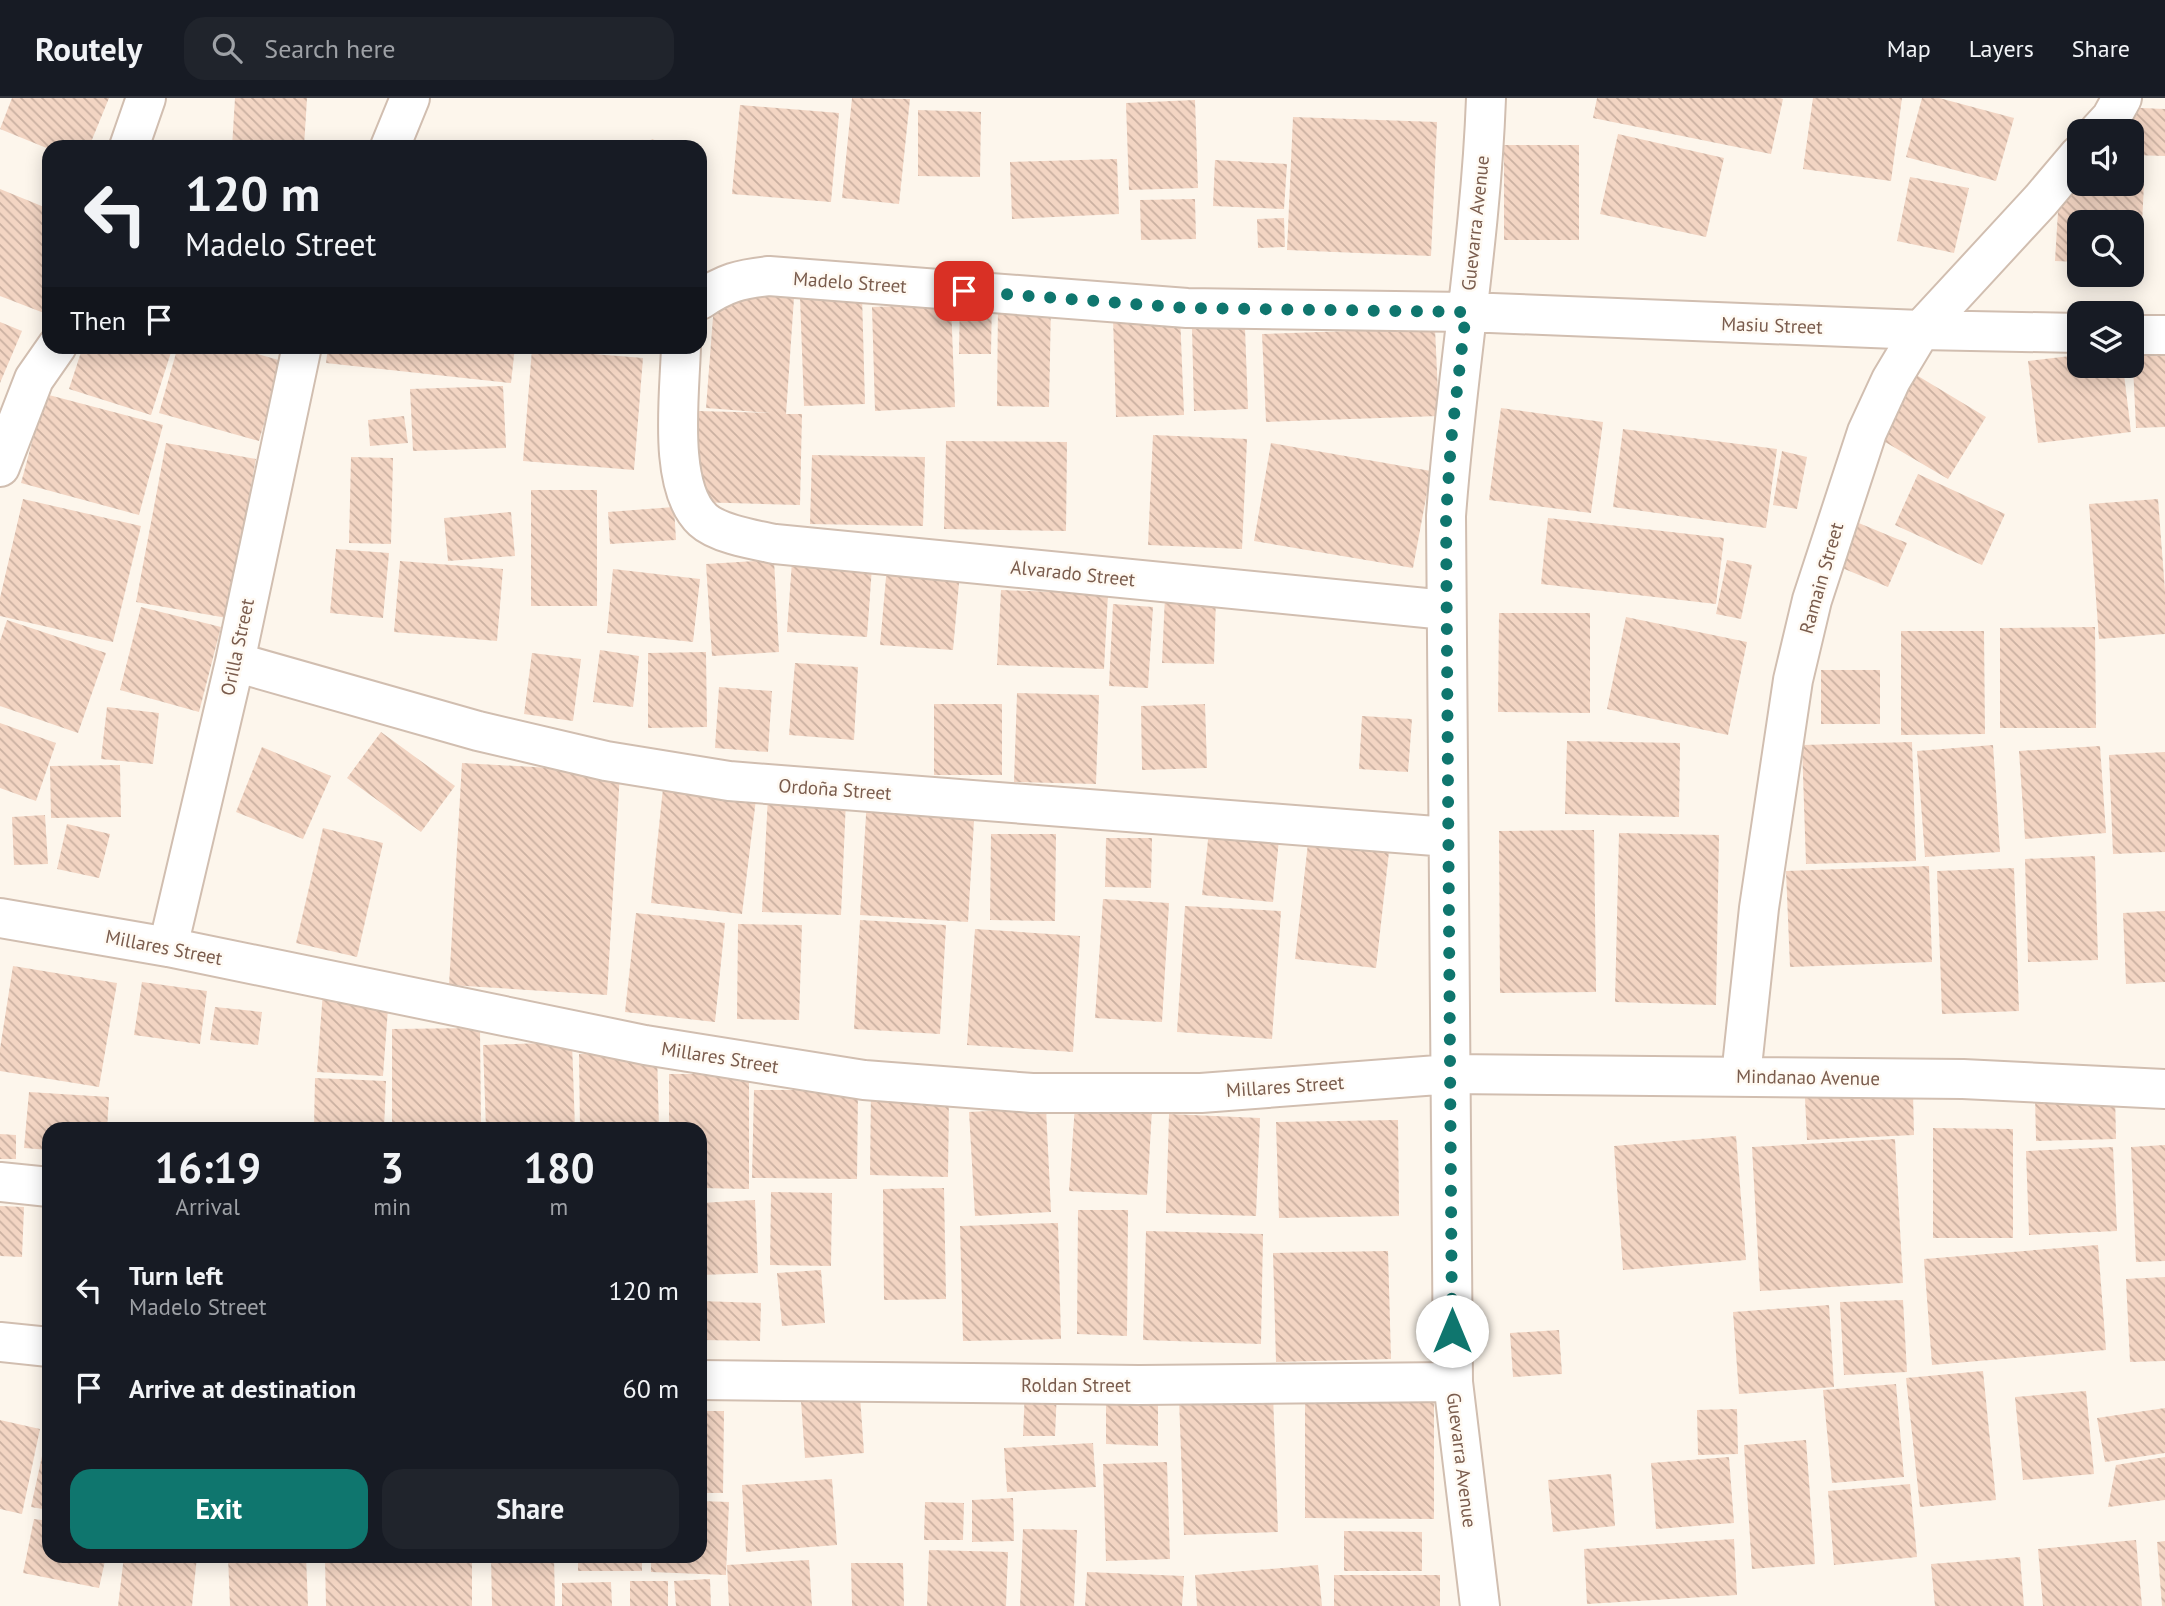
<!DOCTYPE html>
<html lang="en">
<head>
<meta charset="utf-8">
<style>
  body { margin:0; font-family:"PT Sans",sans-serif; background:#20242c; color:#f1f3f6; height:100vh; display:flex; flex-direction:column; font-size:26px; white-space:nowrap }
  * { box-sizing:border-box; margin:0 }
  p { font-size:23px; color:#9ea1a6 }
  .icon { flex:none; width:38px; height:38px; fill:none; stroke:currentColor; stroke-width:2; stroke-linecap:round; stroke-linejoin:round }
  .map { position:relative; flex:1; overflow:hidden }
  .details { position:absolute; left:42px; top:1024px; width:665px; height:441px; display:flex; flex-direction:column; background:#171b24; border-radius:21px; box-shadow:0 4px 18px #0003 }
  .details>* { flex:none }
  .top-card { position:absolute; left:42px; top:42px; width:665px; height:214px; border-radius:21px; box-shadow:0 4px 18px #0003; background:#171b24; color:#f1f3f6; overflow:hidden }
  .fabs { position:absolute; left:2067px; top:21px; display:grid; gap:14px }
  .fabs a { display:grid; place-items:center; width:77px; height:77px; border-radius:14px; background:#171b24; box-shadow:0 4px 18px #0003; font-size:35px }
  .pin { position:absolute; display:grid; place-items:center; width:60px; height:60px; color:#fff; margin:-30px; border-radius:14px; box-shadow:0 4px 10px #0006 }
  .me { position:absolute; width:77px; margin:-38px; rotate:0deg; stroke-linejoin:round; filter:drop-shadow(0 0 5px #0008) }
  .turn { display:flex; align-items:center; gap:24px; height:147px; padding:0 28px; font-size:32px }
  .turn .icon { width:91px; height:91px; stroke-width:2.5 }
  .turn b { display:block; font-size:49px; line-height:60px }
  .then { display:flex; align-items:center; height:66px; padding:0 28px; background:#0003; gap:14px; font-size:26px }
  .eta { display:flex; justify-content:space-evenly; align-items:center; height:119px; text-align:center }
  .eta b { font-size:42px; font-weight:600; line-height:49px }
  .cta { display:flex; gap:14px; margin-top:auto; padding:14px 28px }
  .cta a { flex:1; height:80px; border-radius:21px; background:#0f766e; color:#fff; font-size:28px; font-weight:600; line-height:80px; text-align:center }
  .cta a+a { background:#20242c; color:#f1f3f6 }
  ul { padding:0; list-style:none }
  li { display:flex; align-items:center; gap:21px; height:98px; padding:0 28px }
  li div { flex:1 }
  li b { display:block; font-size:26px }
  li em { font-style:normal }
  header { display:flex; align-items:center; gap:42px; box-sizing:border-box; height:98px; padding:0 35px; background:#171b24; border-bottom:2px solid #363941 }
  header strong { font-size:33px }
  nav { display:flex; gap:38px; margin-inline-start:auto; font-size:24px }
  .search { width:490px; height:63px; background:#20242c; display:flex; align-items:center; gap:18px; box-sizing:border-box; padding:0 24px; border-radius:21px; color:#9ea1a6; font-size:26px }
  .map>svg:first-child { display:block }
  .building { fill:url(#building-back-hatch) }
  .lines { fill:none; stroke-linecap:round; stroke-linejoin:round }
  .minor-casing { stroke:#d1beb0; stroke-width:42 }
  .minor { stroke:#fff; stroke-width:38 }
  .route { stroke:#0f766e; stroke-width:12; stroke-dasharray:0 21.6 }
  .labels { text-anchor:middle; stroke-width:5; stroke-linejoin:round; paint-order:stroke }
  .street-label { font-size:19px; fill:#7a5c4d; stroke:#fffaf3 }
</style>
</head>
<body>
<header>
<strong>Routely</strong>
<div class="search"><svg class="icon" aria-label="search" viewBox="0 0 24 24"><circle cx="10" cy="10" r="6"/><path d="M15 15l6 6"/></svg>Search here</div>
<nav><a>Map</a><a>Layers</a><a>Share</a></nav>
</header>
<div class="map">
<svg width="2165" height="1508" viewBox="0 0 2165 1508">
  <defs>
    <pattern id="building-back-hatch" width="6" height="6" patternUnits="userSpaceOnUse" patternTransform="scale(1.75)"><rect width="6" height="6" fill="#f3d5c3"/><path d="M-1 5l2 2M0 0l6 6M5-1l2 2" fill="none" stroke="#cab0a1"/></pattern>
  </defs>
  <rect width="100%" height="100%" fill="#fdf6ec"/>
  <path class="building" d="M12,0H109L89,49H49V51L0,31Z
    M235,0H307L304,49H232Z
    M852,0L910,1L899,106L842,100Z
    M1597,0H1780L1783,1L1771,56L1593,20Z
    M1813,0H1902L1891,83L1803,71Z
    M1922,0H1939L2014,20L1996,83L1906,59Z
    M1195,2L1198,90L1129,92L1126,5Z
    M740,7L839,15L831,104L732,96Z
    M2118,9L2165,11V58L2132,57V33H2116Z
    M918,12L981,14L980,79L918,78Z
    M1293,19L1437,24L1431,158L1287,152Z
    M1618,36L1724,60L1706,139L1600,116Z
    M652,41L672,49H649Z
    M1504,47H1579V142H1504Z
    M1117,61L1119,116L1012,121L1010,64Z
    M1215,62L1287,66L1284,111L1213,108Z
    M1910,79L1969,90L1954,155L1897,143Z
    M2060,81L2079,86H2144L2140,167H2132V124H2079V164L2055,163Z
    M0,91L49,111V204L44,215L0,198Z
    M1195,101L1196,141L1141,142L1140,102Z
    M1284,120L1285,149L1258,150L1257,121Z
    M715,193L794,200L786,316H802L800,407L694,404L697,313L771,315L706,310Z
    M862,197L865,306L804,308L800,199Z
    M960,199H992L991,256H959Z
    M951,206L955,309L875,313L872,209Z
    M998,206H1051L1049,309L997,308Z
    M1180,216L1184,317L1116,319L1113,219Z
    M0,224L22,233L0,285Z
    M1192,230H1245L1248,311L1194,313Z
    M1435,230L1439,318L1266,324L1262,236Z
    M2165,245V329L2136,330L2132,247Z
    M83,248H173L151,317L69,291Z
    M178,248H229L282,263L259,343L159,315Z
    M328,248H515L511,285L326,265Z
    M532,251L643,260L634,372L523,363Z
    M2079,257V268H2123L2131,334L2038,345L2028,263Z
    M1913,275L1986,319L1948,381L1875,338Z
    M503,288L506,350L413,353L410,291Z
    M45,296L163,327L139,417L21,385Z
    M1501,310L1603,324L1591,415L1489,402Z
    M404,318L408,345L370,348L368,322Z
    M1623,331L1777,351L1766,430L1613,409Z
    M1153,337L1247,341L1242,451L1148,447Z
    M946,343L1067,344L1066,433L944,431Z
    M166,345L256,361L227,520L136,504Z
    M1271,345L1431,373L1413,470L1254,443Z
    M1782,353L1807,359L1797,411L1773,407Z
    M812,357L925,359L923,428L810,426Z
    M351,359L393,360L391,446L349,445Z
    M1918,376L2005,416L1982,467L1895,427Z
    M531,392H597V508H531Z
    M23,401L141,428L113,544L0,518V500Z
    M2158,401L2165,493V536L2099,541L2089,406Z
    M674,409L676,442L610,446L608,414Z
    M511,414L515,458L448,463L444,420Z
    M1548,420L1724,440L1716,506L1541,486Z
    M1849,421L1907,445L1888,489L1830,465Z
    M336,451L389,455L383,520L330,515Z
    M774,462L779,554L712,558L706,466Z
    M1727,462L1752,467L1741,521L1716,516Z
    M400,463L503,471L497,543L394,534Z
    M792,463L872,469L867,539L787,534Z
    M887,468L960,474L953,552L880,547Z
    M613,471L700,481L693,544L607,535Z
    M1001,492L1108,496L1104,571L997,567Z
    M1165,497L1216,498L1214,566L1162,565Z
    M1113,506L1153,509L1148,590L1109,588Z
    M141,509L221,529L199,614L120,592Z
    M1499,515H1590V615L1498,614Z
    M1626,519L1747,544L1728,637L1607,611Z
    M7,522L106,555L78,635L0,608V543Z
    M2095,529L2096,630H2000V530Z
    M1901,533H1984L1985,636L1901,637Z
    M600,552L639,558L633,609L593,604Z
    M706,554L707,629L648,630V555Z
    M532,555L581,561L573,623L524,616Z
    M795,565L858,569L854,642L789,637Z
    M1821,572H1880V626H1821Z
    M719,589L772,593L768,654L715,650Z
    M1017,595L1099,597L1096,686L1014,684Z
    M934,606H1002V677H934Z
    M1205,606L1207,670L1142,672L1141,608Z
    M107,609L159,615L153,666L101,661Z
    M1362,618L1412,621L1408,674L1359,671Z
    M0,625L56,645L36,703L0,690Z
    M381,634L455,688L421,734L347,680Z
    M1567,643L1680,645L1679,719L1565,716Z
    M1912,644L1916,763L1806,766L1802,647Z
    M1993,647L2000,754L1925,759L1917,653Z
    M2100,648L2106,735L2025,741L2019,653Z
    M262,649L331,678L303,741L236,714Z
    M2165,654V754L2113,756L2109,657Z
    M462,665L620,674L607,897L449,887Z
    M120,667L121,719L51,720L50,668Z
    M663,690L756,701L742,816L651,805Z
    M768,698L846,702L841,817L762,814Z
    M867,700L975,706L968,824L860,817Z
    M45,717L48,766L14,767L12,719Z
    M67,726L110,736L99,780L57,771Z
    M323,730L383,745L357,859L296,845Z
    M1594,732L1596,894L1500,895L1499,733Z
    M1209,733L1279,741L1273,804L1202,797Z
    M1619,735L1719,737L1716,907L1615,904Z
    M991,736H1056L1055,823L990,822Z
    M1106,740H1152L1151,790L1105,789Z
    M1308,745L1389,754L1376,870L1295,861Z
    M2095,758L2098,862L2028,864L2025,761Z
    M1929,768L1932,864L1790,869L1786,773Z
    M2014,770L2019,913L1942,916L1937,773Z
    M1103,801L1169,805L1162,924L1095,920Z
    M1185,808L1281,813L1272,941L1177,934Z
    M2165,813V884L2126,886L2123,815Z
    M636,815L725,825L715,924L625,914Z
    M860,822L946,827L940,936L854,931Z
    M738,826L802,827L799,922L737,921Z
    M975,831L1080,838L1073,954L967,947Z
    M13,868L117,885L99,989L0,973V951Z
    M142,884L207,893L200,946L134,937Z
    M323,893L389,897L383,978L317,974Z
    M215,909L262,914L258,947L210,942Z
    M480,930L481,1031H392V931Z
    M572,944L575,1031H486L483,947Z
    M657,954L659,1031H580L579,956Z
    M669,976H749V1091L700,1090V1031H669Z
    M315,980L386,983L384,1031H314Z
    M754,992H858L857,1081L752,1080Z
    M871,993L949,994L948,1079L870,1077Z
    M29,994L109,999L107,1031H49V1052L24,1050Z
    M1913,995L1914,1037L1807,1042L1805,1000Z
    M2115,996L2116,1041L2036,1043L2035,997Z
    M1075,1007L1152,1012L1147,1097L1069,1093Z
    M1046,1010L1051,1114L975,1118L969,1014Z
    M1169,1016L1260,1020L1256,1118L1166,1115Z
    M1398,1022L1399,1118L1279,1120L1276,1024Z
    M1933,1030L2013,1031V1140H1933Z
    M0,1036L16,1037V1061H0Z
    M1736,1038L1746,1162L1623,1172L1614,1048Z
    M1895,1041L1903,1185L1760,1193L1752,1049Z
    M2165,1047V1163L2136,1164L2131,1049Z
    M2113,1049L2117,1133L2029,1137L2026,1053Z
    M944,1090L946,1201L884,1202L883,1091Z
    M771,1094L832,1095L831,1168L770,1167Z
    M755,1102L758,1175L700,1177V1105Z
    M0,1108L24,1109L22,1159L0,1158Z
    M1078,1112H1128L1127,1238L1077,1236Z
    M1058,1125L1061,1241L963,1243L960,1128Z
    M1146,1133L1263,1136L1261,1246L1143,1242Z
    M2098,1147L2106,1252L1932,1267L1924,1161Z
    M1388,1153L1391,1261L1276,1264L1273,1155Z
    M821,1172L825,1225L782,1228L777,1175Z
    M2165,1179V1263L2130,1264L2126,1181Z
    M1903,1202L1907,1274L1844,1277L1840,1204Z
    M700,1203L761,1205L760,1243L700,1242Z
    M1829,1207L1834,1289L1739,1296L1733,1214Z
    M1559,1232L1562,1276L1513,1279L1510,1235Z
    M1983,1273L1996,1402L1920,1409L1906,1280Z
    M1896,1286L1904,1379L1832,1385L1823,1292Z
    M1025,1291L1057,1292L1055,1338H1023Z
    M2086,1293L2094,1376L2023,1382L2015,1299Z
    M1273,1296L1278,1434L1184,1437L1179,1300Z
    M860,1298L864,1355L805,1360L801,1303Z
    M1106,1301L1158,1302V1348L1106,1346Z
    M1305,1301L1434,1302V1421L1305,1420Z
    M2165,1310V1355L2105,1364L2097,1320Z
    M1737,1311L1738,1356L1698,1357L1697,1312Z
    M700,1313H724L723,1395H700Z
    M0,1322L40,1331L22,1416L0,1411Z
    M1806,1342L1815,1466L1752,1471L1744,1347Z
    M45,1344L49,1345V1412L31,1409Z
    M1093,1345L1096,1389L1007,1394L1004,1350Z
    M1729,1359L1734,1425L1656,1431L1651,1365Z
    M2165,1359V1402L2108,1409L2116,1367Z
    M1167,1364L1170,1461L1106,1463L1103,1366Z
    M1611,1376L1615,1428L1553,1434L1548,1382Z
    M832,1381L837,1447L746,1454L742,1387Z
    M1910,1386L1917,1459L1834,1467L1828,1393Z
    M1013,1400L1014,1443L972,1444V1402Z
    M700,1403L729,1404L726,1477L651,1474V1458H700Z
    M925,1404L964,1405L963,1442H924Z
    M34,1421L49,1423V1458H106L99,1490L23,1475Z
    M1023,1431L1077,1432L1074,1508H1020Z
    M1344,1433L1422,1434V1473H1344Z
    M1734,1441L1737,1497L1587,1506L1584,1451Z
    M2136,1442L2142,1508H2043L2038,1451Z
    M2165,1443V1508H2162L2157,1444Z
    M929,1452L1008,1454L1006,1508H927Z
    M124,1458H197L192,1508H118Z
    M228,1458H306L308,1508H230Z
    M491,1458H554L555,1508H492Z
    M578,1458H642V1473H578Z
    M472,1459V1508H326L325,1461Z
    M2020,1459L2024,1508H1935L1931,1466Z
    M809,1462L812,1508H729L727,1467Z
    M851,1465H903L904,1508H852Z
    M1318,1467L1322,1508H1197L1195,1477Z
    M1087,1474L1184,1478L1182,1508H1085Z
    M1334,1477H1440V1508H1334Z
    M710,1481L711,1508H676L674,1483Z
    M630,1483H668V1508H630Z
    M611,1484L612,1508H562V1485Z"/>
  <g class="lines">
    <g class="minor-casing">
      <path id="minor" d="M2099,33L2111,20L2122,0
        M129,49L146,0
        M390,49L410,0
        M700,202C725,185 740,181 769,178L1187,210L1466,214L1921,232L2079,235
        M2132,237H2165
        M681,248C680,294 667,389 703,422C718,436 755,442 775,446L1446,512
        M0,369L34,281L57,248
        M235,564L478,633L606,663L729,683L1448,739
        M0,820L168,849L645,947L864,982L1032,995H1201L1451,976L1963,981L2165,991
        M168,849L235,564L302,248
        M1741,978L1759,810L1793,582L1812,502L1867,334L1891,282L1921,232L2041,102L2079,57
        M0,1084L49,1089
        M0,1244L49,1249
        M700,1282L1139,1287L1453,1284
        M1480,1508L1453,1284L1446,418C1456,279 1481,140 1486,0"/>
    </g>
    <use href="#minor" class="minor"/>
  </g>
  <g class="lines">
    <path class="route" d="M964,193L1187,210L1466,214L1451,344L1446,418L1452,1233"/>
  </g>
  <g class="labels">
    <g class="street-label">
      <text transform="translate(1475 125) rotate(-84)" y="7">Guevarra Avenue</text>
      <text transform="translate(850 184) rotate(4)" y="7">Madelo Street</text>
      <text transform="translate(1772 227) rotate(2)" y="7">Masiu Street</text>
      <text transform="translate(1073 475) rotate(6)" y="7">Alvarado Street</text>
      <text transform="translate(1821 480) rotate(-74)" y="7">Ramain Street</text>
      <text transform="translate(237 549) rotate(-78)" y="7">Orilla Street</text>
      <text transform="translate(835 691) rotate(4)" y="7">Ordoña Street</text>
      <text transform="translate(164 849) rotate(11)" y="7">Millares Street</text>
      <text transform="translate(720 959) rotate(9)" y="7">Millares Street</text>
      <text transform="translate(1808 979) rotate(1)" y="7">Mindanao Avenue</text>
      <text transform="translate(1285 988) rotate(-4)" y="7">Millares Street</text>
      <text x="1076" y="1294">Roldan Street</text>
      <text transform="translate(1462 1362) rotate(83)" y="7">Guevarra Avenue</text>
    </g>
  </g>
</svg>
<div class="fabs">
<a><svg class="icon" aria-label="sound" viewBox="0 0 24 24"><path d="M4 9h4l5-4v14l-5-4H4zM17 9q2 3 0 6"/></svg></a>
<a><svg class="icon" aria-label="search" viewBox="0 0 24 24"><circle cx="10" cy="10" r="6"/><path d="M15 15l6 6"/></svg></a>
<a><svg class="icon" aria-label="layers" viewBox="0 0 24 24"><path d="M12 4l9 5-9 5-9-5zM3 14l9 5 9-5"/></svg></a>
</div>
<div class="pin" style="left:964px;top:193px;background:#d93025"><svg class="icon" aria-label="arrive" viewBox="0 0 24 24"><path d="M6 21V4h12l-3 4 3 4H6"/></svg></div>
<svg class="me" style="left:1452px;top:1233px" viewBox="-20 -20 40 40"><circle r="19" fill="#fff"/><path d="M0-13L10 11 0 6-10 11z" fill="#0f766e"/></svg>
<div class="top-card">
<div class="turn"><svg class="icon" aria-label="left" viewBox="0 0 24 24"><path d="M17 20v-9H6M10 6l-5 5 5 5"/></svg><div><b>120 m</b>Madelo Street</div></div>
<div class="then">Then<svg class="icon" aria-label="arrive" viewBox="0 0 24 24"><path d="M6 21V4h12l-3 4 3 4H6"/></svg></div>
</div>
<section class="details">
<div class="eta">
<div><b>16:19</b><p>Arrival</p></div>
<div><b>3</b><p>min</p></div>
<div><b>180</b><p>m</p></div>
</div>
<ul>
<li><svg class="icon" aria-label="left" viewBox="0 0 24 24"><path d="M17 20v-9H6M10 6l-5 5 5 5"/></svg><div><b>Turn left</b><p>Madelo Street</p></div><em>120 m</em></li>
<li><svg class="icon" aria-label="arrive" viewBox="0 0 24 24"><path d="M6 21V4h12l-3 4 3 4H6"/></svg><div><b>Arrive at destination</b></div><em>60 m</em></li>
</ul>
<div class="cta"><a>Exit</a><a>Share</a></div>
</section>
</div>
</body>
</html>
